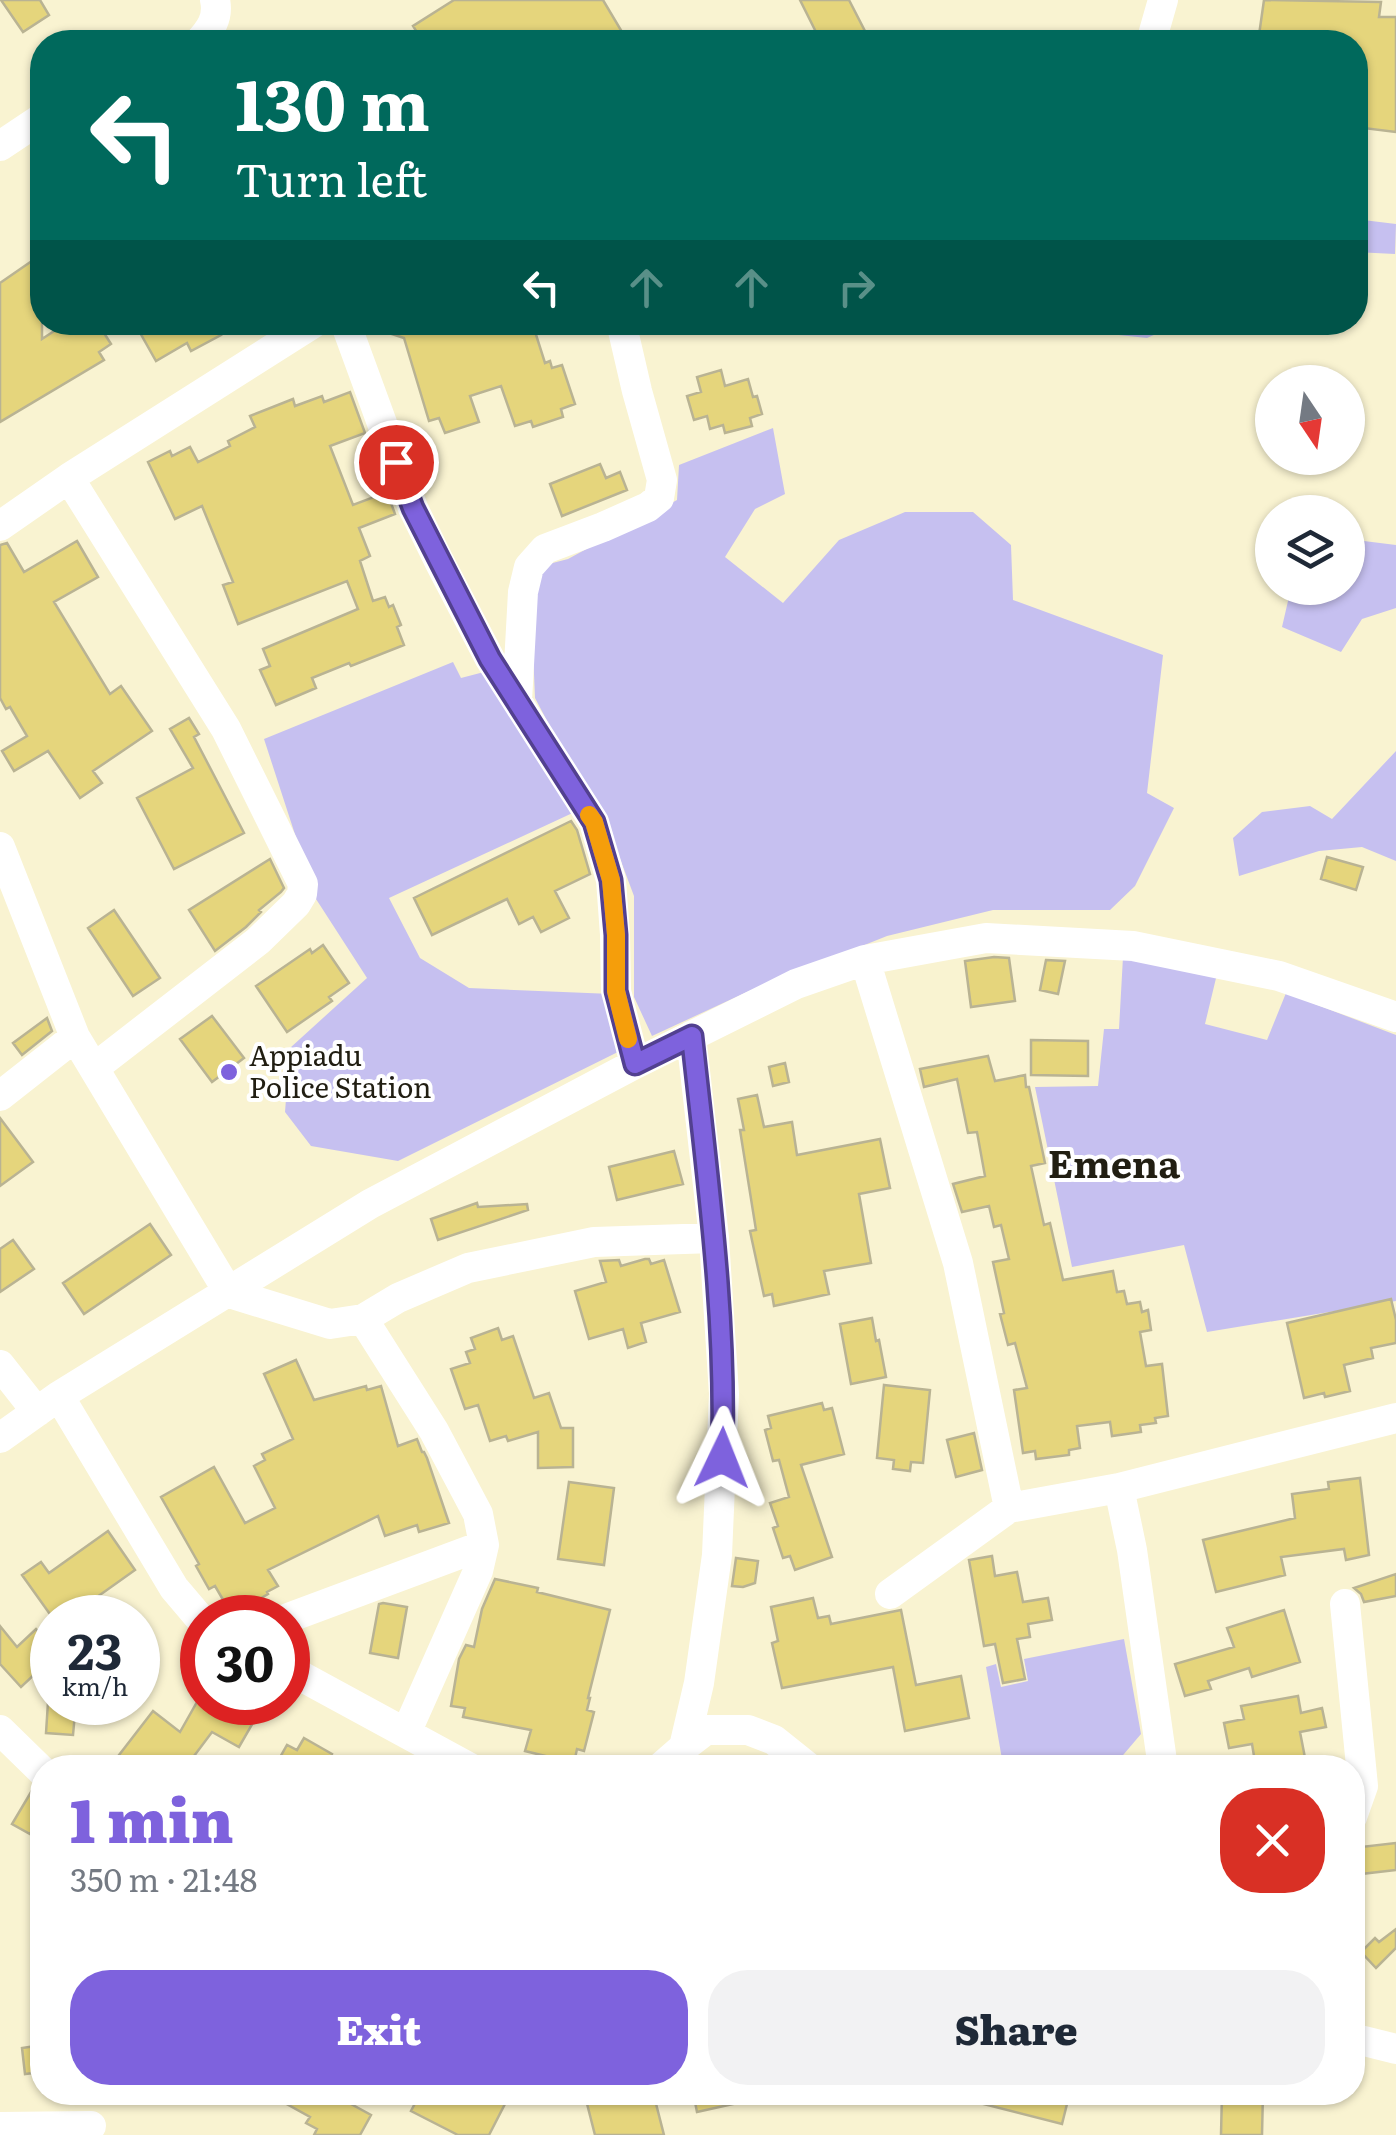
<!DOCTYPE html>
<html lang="en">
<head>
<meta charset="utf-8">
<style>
  body { margin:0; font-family:Literata,serif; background:#f2f2f3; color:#1f2937; height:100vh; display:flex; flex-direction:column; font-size:38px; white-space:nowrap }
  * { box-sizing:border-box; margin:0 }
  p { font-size:32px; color:#747a83 }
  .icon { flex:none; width:55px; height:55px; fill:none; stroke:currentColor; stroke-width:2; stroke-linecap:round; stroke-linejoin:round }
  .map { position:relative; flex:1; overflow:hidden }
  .sheet { position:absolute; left:30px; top:1755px; width:1335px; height:350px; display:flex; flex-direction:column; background:#fff; border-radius:40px; box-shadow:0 2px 8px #0004 }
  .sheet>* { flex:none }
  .guide { position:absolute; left:30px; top:30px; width:1338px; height:305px; border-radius:40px; box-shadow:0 2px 8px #0004; background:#00695c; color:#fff; overflow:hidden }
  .needle { width:65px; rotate:167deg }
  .buttons { position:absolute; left:1255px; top:365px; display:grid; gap:20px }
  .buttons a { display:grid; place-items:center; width:110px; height:110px; border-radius:50%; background:#fff; box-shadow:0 2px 8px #0004; font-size:50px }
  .speed { position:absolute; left:30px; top:1595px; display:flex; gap:20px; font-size:50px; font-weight:700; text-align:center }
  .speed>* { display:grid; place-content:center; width:130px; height:130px; border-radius:50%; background:#fff; box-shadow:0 2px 8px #0004; line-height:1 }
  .speed small { font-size:25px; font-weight:400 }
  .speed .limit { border:15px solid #d22; background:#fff; color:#111 }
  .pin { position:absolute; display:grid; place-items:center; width:85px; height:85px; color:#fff; margin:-42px; border:5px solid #fff; border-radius:50%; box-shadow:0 2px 10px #0007 }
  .me { position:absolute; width:110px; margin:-55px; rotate:2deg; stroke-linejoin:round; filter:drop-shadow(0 0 8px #0008) }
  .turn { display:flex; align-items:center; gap:35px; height:210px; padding:0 40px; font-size:45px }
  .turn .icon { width:130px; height:130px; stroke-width:2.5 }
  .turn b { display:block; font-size:70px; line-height:85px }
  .lanes { display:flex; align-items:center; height:95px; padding:0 40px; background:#0003; justify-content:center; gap:50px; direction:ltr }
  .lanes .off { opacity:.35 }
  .round { display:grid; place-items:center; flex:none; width:105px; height:105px; border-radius:40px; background:#f2f2f3 }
  .overview { display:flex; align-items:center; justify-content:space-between; height:170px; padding:0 40px }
  h1 { font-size:60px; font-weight:800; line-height:75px; color:#7e62dd }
  .cta { display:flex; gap:20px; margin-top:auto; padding:20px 40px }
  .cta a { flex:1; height:115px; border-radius:40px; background:#7e62dd; color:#fff; font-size:40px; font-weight:800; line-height:115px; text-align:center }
  .cta a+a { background:#f2f2f3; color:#1f2937 }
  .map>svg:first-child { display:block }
  .green { fill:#c6c0f0 }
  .building { fill:#e5d57c; stroke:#b9b393; stroke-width:2.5 }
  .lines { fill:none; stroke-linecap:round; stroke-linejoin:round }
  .minor { stroke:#fff; stroke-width:30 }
  .route-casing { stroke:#524090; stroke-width:25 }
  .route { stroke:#7e62dd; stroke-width:18 }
  .slow { stroke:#f59e0b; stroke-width:18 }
  .poi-dot { fill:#7e62dd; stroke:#fff; stroke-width:4 }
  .labels { text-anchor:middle; stroke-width:8; stroke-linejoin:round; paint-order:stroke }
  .poi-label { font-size:28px; fill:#211e12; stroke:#fff; text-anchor:start }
  .district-label { font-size:38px; font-weight:bold; fill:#211e12; stroke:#fff }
</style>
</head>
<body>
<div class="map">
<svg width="1396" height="2135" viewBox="0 0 1396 2135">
  <rect width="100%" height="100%" fill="#f9f3d1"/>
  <path class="green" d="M1355,219L1396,224L1395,254L1355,252Z
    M1080,323V322L1181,323L1147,338L1081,331Z
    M773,428L785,494L755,509L725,557L783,603L839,540L905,512H973L1011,545L1013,600L1163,655L1147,793L1174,808L1135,886L1110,910H993L887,936L747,992L652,1036L634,997V896L604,816L565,755L535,698L531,602L545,565L568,559L677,500L679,465Z
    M1348,539L1396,545V608L1362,619L1341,652L1282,627L1291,588H1348Z
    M453,662L461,678L484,672L579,810L389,898L420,958L469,988L612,994L626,1048L398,1161L311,1146L285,1112L290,1048L367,978L316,899L264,739Z
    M1396,751V861L1362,847L1319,851L1239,876L1233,838L1262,812L1310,806L1332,819Z
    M1123,957L1217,974L1205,1024L1267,1040L1286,993L1396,1035V1301L1207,1332L1184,1245L1072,1267L1035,1087L1098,1086L1104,1029H1119Z
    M1124,1639L1141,1734L1118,1761L1003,1765L986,1667L996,1664L1001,1687L1028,1681L1024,1659Z"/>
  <path class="building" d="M1,0H40L49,15L23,32Z
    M454,0H603L628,42H423L413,26Z
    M800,0H849L868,37L857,42H821Z
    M1264,0L1381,2L1379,17H1396V132L1355,127V42H1258Z
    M42,254V339L68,322H97L111,344L99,352L104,360L0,422V283Z
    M134,322H213L221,335L191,351L187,343L156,361Z
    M368,322H532L545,363L550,361L552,368L562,365L575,404L561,409L563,417L533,427L531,421L515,426L501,386L470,396L479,422L445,433L439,418L429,421L404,338L368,326Z
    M721,370L725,386L748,379L753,397L757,396L762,414L750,418L752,426L725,433L723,425L710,429L707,416L694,420L687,396L701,392L697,377Z
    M350,392L365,433L330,446L353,505L387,492L395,514L359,528L370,556L360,561L373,601L385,597L389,607L393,605L401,625L397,627L404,645L351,666L349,663L312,678L316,688L276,705L260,670L270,666L263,649L358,609L347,581L238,624L223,585L233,582L202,506L175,519L148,462L170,451L172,456L190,447L198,462L230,446L228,441L255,427L250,416L293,399L295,406L322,396L324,402Z
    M600,464L606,478L620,472L627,490L562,516L550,484Z
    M77,541L98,577L54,602L110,694L121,686L152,731L93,771L102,783L80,798L48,751L14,771L2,751L27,736L10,707L6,709L0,698V545L7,543L24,572Z
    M189,718L199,734L194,737L244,833L174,869L137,798L193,768L170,729Z
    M571,821L577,830L590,874L555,891L569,918L541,932L533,917L519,924L507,899L432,935L414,898Z
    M1327,857L1363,867L1356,890L1321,879Z
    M270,859L284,888L281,892L259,910L261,912L246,927L215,951L189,910Z
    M114,910L160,978L133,996L88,928Z
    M323,945L349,983L329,997L332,1001L287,1032L256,986L310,949L312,953Z
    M994,957L1009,958L1015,1001L971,1007L965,961Z
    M1046,960L1065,961L1058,994L1040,990Z
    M212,1016L244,1058L212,1082L180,1039Z
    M47,1018L52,1031L22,1055L13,1043Z
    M1031,1040L1088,1041V1076L1031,1075Z
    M988,1056L995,1081L1025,1075L1026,1087H1029L1045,1163L1031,1166L1044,1225L1050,1223L1063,1280L1113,1271L1117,1292L1124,1291L1127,1304L1140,1302L1142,1312L1148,1310L1151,1330L1140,1332L1146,1366L1162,1364L1168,1416L1155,1418L1156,1423L1140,1425L1141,1432L1112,1436L1110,1422L1077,1426L1080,1448L1069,1450V1455L1036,1459L1035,1451L1023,1453L1014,1390L1027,1388L1015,1343L1008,1345L1000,1314L1004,1313L993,1262L1009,1259L1001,1225L994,1227L989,1206L962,1212L953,1184L985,1176L977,1132L968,1133L957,1079L924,1087L920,1069Z
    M785,1063L789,1082L773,1086L769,1067Z
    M757,1095L764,1127L792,1122L797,1155L880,1139L890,1188L859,1194L871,1263L824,1271L829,1294L774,1306L772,1294L764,1296L750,1231L756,1230L740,1130H744L738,1099Z
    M0,1118L33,1162L0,1186Z
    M674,1151L683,1184L617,1200L609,1167Z
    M477,1203L478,1207L527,1204L528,1210L438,1240L431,1219Z
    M150,1224L171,1255L84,1314L63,1283Z
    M13,1240L34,1269L0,1292V1249Z
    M645,1259H649L651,1264L664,1260L680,1312L641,1323L646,1342L628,1348L623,1329L589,1339L575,1291L606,1282L600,1261L619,1260L621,1266Z
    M1391,1299L1396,1320V1343L1371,1348L1373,1358L1344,1365L1350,1391L1325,1397L1324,1393L1304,1398L1287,1323Z
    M872,1318L876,1341L879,1340L886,1377L851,1384L840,1324Z
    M498,1328L502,1340L513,1336L534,1398L549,1393L561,1428H573V1467L538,1468V1432L508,1441L506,1436L490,1441L478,1405L465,1409L451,1369L470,1363L466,1352L475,1349L471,1338Z
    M296,1360L314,1400L366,1386L367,1390L381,1386L398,1446L417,1439L422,1452H424L427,1458L449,1523L419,1532L417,1525L385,1536L378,1516L268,1570L278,1586L267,1592L268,1594L232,1615L215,1586L209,1589L196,1566L199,1564L161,1497L214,1467L245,1523L275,1508L254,1466L265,1460L262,1454L293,1439L264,1374Z
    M884,1385L930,1390L923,1463L911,1462L910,1471L893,1469L894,1460L877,1458Z
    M822,1403L824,1410L832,1408L844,1454L801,1465L832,1557L795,1570L790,1556L783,1558L773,1528L778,1526L770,1503L789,1497L779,1460L773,1461L765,1430L771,1428L768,1416Z
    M974,1433L982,1470L956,1477L947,1440Z
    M1360,1478L1369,1555L1346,1560L1344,1549L1281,1557L1285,1575L1216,1592L1203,1540L1295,1518L1292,1494L1329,1489L1328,1482Z
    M569,1482L614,1488L604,1565L558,1559Z
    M108,1531L135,1570L83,1607L78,1599L52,1617L22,1575L41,1562L49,1573Z
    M992,1556L995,1576L1017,1572L1023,1602L1048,1598L1052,1620L1028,1624L1030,1637L1017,1639L1025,1679L1003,1683L995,1644L984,1646L969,1560Z
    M736,1558L758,1561L755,1583L743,1587L732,1586Z
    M1396,1574V1596L1364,1602L1361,1594L1354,1588Z
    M495,1579L538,1588L537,1592L610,1610L588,1698H590L587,1710L594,1712L584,1751L577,1749L574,1763L525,1751L531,1730L463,1717L465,1708L451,1706L459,1659L466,1645L474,1647L482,1609Z
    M813,1598L818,1618L829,1616L831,1624L901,1610L916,1685L961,1676L969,1718L905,1731L893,1667L782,1688L772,1643L778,1641L771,1607Z
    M383,1603L407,1607L398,1658L370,1653L379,1604Z
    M1284,1610L1300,1662L1252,1677L1249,1668L1208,1681L1211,1689L1185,1696L1175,1664L1234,1647L1227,1628Z
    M0,1626L17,1647L36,1629L52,1647V1658L21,1687L0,1664Z
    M1298,1696L1301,1713L1322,1708L1326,1727L1300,1732L1307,1768H1256L1252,1744L1229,1748L1224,1723L1244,1719L1241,1706Z
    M48,1702H76L73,1735L46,1733Z
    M197,1702H265L239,1747L212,1732L185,1768H109L153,1711L180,1732Z
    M304,1738L332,1754L326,1768H274L287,1745L297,1750Z
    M34,1787L42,1789V1812L30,1834L12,1824Z
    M1396,1843V1870L1352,1875V1848Z
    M1396,1929V1948L1376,1968L1361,1952L1375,1938L1379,1942Z
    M42,2045V2072L25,2074L22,2048Z
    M265,2092H329L371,2115L360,2135H314L317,2129L306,2123L310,2117Z
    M421,2092H492L507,2100L489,2135H458L411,2111Z
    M584,2092H653L664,2135H595Z
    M693,2092H750L751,2100L697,2112Z
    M965,2092H1070L1062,2124L964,2099Z
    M1222,2092H1263L1262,2135H1221Z"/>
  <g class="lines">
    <path class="minor" d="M199,42C210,30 219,18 215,0
      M1151,42L1163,0
      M0,146L42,118
      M345,322L413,508L439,561L490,659L594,822L611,880L615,935L616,991L635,1064
      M69,478L226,729L303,884L302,894L296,904L258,941L94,1068
      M0,526L69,478L315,322
      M517,701L523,592L529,567L545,549L603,527L648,507L659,498L662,480L637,391L621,322
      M0,847L75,1037L229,1293L330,1324L363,1319L398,1298L468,1268L594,1242L714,1238
      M865,960L958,1263L1009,1508L1119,1488
      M0,1096L75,1037
      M363,1319L434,1431L478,1514L484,1545L478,1571L406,1733
      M0,1365L37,1412
      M59,1396L174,1588L202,1621
      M0,1438L59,1396L370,1204L635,1064L796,984L865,960L986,938L1133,946L1279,976L1396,1017
      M890,1594L1009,1508
      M1345,1604L1363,1786L1352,1817
      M288,1618L484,1545
      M288,1669L470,1768
      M0,1730L42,1771
      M683,1755L684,1747L706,1730H748L774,1740L809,1768
      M660,1768L684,1747L699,1683L717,1555L724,1394L714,1238L691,1036
      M1163,1768L1132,1550L1119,1488L1396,1418
      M1352,2034L1356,2039L1396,2049
      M0,2127L91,2126"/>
  </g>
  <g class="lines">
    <g class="route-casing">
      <path id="route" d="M396,462L413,508L490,659L594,822L611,880L616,935V991L635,1064L692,1036C707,1176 727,1317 722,1458"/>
    </g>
    <use href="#route" class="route"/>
    <path class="slow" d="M589,815L594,822L611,880L616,935V991L628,1039"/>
  </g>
  <circle class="poi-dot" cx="229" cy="1072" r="10"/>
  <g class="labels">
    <g class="poi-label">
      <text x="249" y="1066">Appiadu<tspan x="249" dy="32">Police Station</tspan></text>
    </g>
    <g class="district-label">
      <text x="1114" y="1178">Emena</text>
    </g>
  </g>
</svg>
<div class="buttons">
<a><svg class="needle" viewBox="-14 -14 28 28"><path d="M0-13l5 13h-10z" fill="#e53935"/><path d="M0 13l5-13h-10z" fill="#747a83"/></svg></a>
<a><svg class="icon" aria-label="layers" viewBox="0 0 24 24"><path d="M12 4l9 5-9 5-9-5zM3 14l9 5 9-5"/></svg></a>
</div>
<div class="speed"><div>23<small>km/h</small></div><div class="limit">30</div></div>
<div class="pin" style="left:396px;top:462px;background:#d93025"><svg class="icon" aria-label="arrive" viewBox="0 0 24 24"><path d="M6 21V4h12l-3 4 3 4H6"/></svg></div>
<svg class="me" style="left:722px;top:1458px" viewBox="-20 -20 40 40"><path d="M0-17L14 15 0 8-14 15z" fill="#7e62dd" stroke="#fff" stroke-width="4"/></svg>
<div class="guide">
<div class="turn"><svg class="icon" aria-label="left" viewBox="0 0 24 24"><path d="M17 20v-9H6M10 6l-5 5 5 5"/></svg><div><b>130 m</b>Turn left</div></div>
<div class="lanes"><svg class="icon" aria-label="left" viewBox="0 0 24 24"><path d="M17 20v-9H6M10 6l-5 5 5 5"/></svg><svg class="icon off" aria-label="ahead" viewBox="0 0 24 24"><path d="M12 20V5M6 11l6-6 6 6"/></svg><svg class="icon off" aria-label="ahead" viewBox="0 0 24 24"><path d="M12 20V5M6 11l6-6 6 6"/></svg><svg class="icon off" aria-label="right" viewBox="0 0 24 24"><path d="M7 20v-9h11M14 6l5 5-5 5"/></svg></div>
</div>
<section class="sheet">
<div class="overview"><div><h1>1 min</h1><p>350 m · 21:48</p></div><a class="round" style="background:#d93025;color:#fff"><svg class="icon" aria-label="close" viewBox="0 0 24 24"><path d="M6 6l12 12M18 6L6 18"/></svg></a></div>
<div class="cta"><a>Exit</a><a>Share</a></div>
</section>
</div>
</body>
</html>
